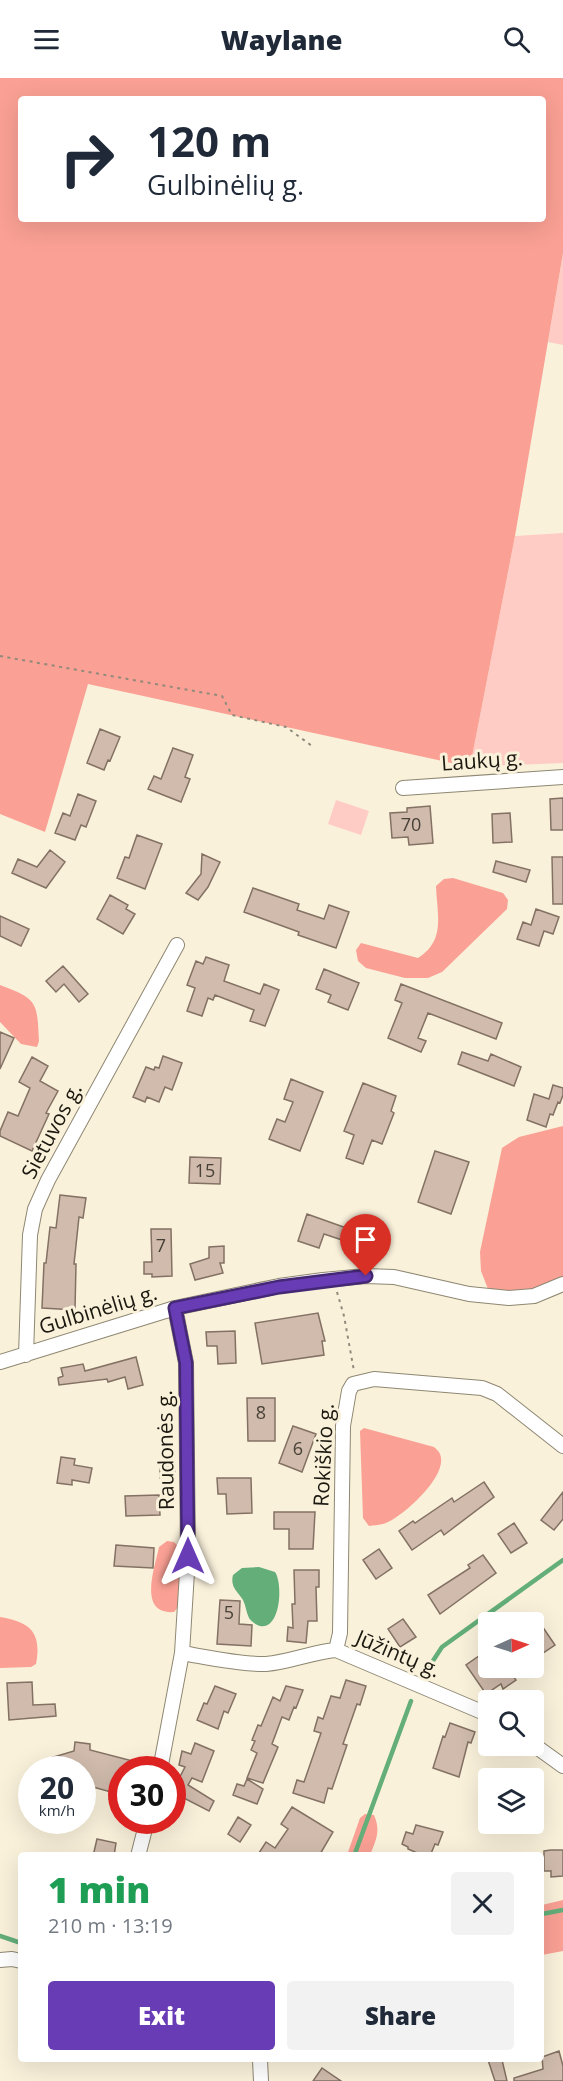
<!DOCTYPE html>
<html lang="en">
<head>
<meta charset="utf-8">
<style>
  body { margin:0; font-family:"Open Sans",sans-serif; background:#f2f2f3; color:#1f2937; height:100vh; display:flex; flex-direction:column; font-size:22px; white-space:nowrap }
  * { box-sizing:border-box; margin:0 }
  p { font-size:20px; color:#747a83 }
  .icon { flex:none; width:33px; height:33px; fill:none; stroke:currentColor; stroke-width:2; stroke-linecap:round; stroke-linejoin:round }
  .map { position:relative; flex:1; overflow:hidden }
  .details { position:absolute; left:18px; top:1774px; width:526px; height:210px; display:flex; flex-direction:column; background:#fff; border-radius:6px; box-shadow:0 6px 24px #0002 }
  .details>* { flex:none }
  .banner { position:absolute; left:18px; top:18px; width:528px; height:126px; border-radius:6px; box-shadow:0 6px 24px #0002; background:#fff; color:#1f2937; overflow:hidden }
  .needle { width:39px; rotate:87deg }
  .controls { position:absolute; left:478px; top:1534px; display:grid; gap:12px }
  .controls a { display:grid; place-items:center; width:66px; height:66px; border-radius:6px; background:#fff; box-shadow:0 6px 24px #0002; font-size:30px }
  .speed { position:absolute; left:18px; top:1678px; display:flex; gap:12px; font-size:30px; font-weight:700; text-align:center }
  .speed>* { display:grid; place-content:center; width:78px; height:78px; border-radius:50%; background:#fff; box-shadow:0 6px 24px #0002; line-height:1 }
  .speed small { font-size:15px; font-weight:400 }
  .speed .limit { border:9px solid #d22; background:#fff; color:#111 }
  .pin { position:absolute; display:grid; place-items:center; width:51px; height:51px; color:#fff; margin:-62px -26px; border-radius:50% 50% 50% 0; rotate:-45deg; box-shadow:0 0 6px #0007 }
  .pin .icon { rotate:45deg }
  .me { position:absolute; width:66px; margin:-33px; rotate:0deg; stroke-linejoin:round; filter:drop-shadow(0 0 4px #0008) }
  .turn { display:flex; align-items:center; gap:21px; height:126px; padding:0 30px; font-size:27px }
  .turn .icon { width:78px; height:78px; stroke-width:2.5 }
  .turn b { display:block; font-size:42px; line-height:51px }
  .round { display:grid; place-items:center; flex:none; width:63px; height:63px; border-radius:6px; background:#f2f2f3 }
  .summary { display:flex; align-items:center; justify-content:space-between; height:102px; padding:0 30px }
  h1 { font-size:36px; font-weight:800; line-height:45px; color:#1e9e55 }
  .button { display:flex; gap:12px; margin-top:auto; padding:12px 30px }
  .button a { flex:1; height:69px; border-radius:6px; background:#683cb4; color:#fff; font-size:24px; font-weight:800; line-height:69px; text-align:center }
  .button a+a { background:#f2f2f3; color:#1f2937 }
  header { display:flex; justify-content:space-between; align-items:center; height:78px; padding:0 30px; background:#fff; font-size:27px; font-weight:800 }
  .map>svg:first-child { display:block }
  .green { fill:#feccc5 }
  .forest { fill:#faa094; fill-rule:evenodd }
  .water { fill:#63ae79 }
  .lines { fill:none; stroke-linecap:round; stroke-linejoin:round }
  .stream { stroke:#63ae79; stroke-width:4.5 }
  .building { fill:#d0bbac; stroke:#837163; stroke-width:1.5 }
  .street-casing { stroke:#8e8772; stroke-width:16 }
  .path { stroke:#908a7b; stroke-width:2; stroke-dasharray:3 4.5; stroke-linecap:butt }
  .street { stroke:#fff; stroke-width:14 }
  .route-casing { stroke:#442775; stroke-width:15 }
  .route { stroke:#683cb4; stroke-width:10 }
  .labels { text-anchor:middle; stroke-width:6; stroke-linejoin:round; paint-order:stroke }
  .number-label { font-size:18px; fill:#484137 }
  .street-label { font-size:21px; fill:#1b1810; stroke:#faf1db }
</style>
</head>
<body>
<header><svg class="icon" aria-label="menu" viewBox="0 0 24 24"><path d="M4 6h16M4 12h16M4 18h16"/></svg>Waylane<svg class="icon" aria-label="search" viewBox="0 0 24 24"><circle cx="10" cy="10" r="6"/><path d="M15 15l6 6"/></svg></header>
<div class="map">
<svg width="563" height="2003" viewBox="0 0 563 2003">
  <rect width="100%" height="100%" fill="#faf1db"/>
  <path class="green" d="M563,175V267L548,264Z
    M563,455V685L470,689L515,458Z
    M336,722L369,733L361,757L328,746Z"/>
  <path class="forest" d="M0,0H563V175L515,458L470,689L88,606L45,754L0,736ZM21,21H543V141H21Z
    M453,800L503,815L508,822L507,831L442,894L428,900H405L366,890L358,883L356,872L361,865L418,880C446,862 437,837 436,808L444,801Z
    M0,907C38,921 37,924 39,963L37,969L21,966L0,944Z
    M563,1048V1198C538,1216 517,1213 488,1211L481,1193L480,1174L502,1070L519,1059Z
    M364,1350L434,1369C436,1371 439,1373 440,1376C449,1397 405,1436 388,1444C383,1447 375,1447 369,1448L363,1440L360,1353Z
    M167,1463L174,1464L179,1469L181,1476L179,1528L174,1534C137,1537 155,1489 159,1469Z
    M0,1539C30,1544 42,1554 36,1586L31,1589L0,1590Z
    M365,1736L374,1737C381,1753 376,1762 370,1777H347L360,1740Z
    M563,1822V1873L542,1877V1827Z"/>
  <path class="water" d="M259,1489L275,1494C283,1505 281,1552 260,1548C256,1547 252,1544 249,1540C246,1534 246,1528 243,1522C237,1513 230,1509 233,1497L242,1490Z"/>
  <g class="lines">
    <path class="stream" d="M425,1595L442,1569L563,1482
      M354,1778L411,1623
      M542,1836L563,1832
      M0,1858L21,1865"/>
  </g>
  <path class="building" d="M100,651L120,659L110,683L108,682L104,692L87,685Z
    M173,670L193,677L185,699L190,701L181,724L148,711L154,698L161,701Z
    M78,716L96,723L86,749L81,747L75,762L55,755L63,735L70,738Z
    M563,720V752H551L550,721Z
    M430,728L433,765L409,767L408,759L392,760L390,735L407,734V730Z
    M510,735L512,764L493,765L492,736Z
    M137,757L162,766L145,811L117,800L125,779L129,780Z
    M50,772L65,784L46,810L12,795L18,781L37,789Z
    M202,776L220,784L208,809L198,822L186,815L201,796Z
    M552,779H563V826H553Z
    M496,783L530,792L526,804L493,794Z
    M253,810L299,826L297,832L324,841L329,827L349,834L336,870L298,857L299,854L244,834Z
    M110,817L128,827L126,831L135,836L123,856L97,841Z
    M536,831L559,839L553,856L544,853L539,868L517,861L523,844L531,847Z
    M0,838L29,851L21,868L0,858Z
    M206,879L229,887L224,903L260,916L264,906L279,912L265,948L250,943L254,932L215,917L213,922L208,920L202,938L187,933L195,910L187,907L196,883L203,886Z
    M63,888L88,916L79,924L64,906L56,914L46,903Z
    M324,891L359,905L348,932L328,924L331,917L316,911Z
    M401,906L502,945L496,961L428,935L418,960L426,963L421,974L388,960L402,925L395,922Z
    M0,954L14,960L0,991Z
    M462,974L488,983L491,976L521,989L514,1008L458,986Z
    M163,978L182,985L172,1012L165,1009L159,1024L147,1019L145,1024L133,1019L146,989L154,992L155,989L159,990Z
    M32,979L48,988L40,1003L58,1013L46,1035L49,1036L32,1073L0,1058V1053L8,1034L18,1038L30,1010L19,1004Z
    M291,1001L323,1014L300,1073L269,1061L277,1041L285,1044L293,1024L284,1021Z
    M363,1005L396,1018L391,1033L394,1035L382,1066L372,1062L363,1086L346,1080L354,1057L344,1053Z
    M553,1007L563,1010V1017L560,1025L558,1024L553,1037L550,1036L546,1049L527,1042L534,1016L549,1021Z
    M435,1073L469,1084L451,1136L418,1124Z
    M190,1079L221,1080L220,1106L189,1105Z
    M60,1117L86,1120L83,1140L79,1139L74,1186H76L75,1232L42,1230L44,1185H46L50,1149L56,1150Z
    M307,1136L352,1152L348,1164L324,1156L319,1170L298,1163Z
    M151,1151H171L172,1198L152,1199V1196H144V1184H152Z
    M224,1168V1185H220L223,1195L195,1202L190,1186L209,1180V1169Z
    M318,1235L325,1263H322L324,1277L262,1286L255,1245Z
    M235,1253L236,1285L218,1286L217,1268H207L206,1254Z
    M136,1279L143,1307L128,1311L125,1299L108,1304L107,1301L59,1307L58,1300L63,1298L61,1290L83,1286L85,1293Z
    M247,1320H275V1363H248Z
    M293,1348L316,1356L302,1394L279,1385Z
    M61,1379L75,1381L74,1387L92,1390L89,1405L72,1402V1407L57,1405Z
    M160,1385H174L175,1399L160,1400Z
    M217,1400H251L252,1435L227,1436L226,1416H218Z
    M484,1404L494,1419L444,1457L441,1452L412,1472L399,1453L413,1443L415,1445L452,1420L454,1424Z
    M563,1414V1441L554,1452L541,1442Z
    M159,1417L160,1437L126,1438L125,1418Z
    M274,1434H315L313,1471H289V1451H274Z
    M514,1445L527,1465L511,1475L498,1456Z
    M116,1467L154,1470L153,1490L114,1488Z
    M379,1471L392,1490L376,1501L363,1482Z
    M483,1477L496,1495L440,1536L428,1517L470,1490L468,1487Z
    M294,1492H319V1509H316L317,1543H308L306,1565L287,1563L288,1549L293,1550L292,1526H295Z
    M220,1522L240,1523L239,1546L252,1547L251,1568L217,1566Z
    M403,1541L416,1559L400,1569L388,1551Z
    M542,1548L555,1567L534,1581V1553Z
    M489,1571V1590H507L516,1602L503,1611L501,1606L486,1616L466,1587Z
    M346,1602L366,1608L360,1627L357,1626L343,1666L347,1667L332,1711L328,1710L324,1725L293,1715L297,1702L304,1704L321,1655L314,1653L318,1639L323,1641L331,1618L340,1620Z
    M32,1604L33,1627L55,1626L56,1638L9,1642L7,1605Z
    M215,1608L236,1616L228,1635L224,1633L218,1651L197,1642L204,1625L207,1626Z
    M286,1608L303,1612L296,1630L294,1629L289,1642L282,1639L272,1666L278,1669L263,1705L247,1700L257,1675L251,1672L255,1663L252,1662L258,1647L261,1648L273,1619L280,1623Z
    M450,1645L475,1654L471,1665L468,1664L459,1699L433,1690L443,1658L445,1659Z
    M75,1664L90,1666V1672L152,1688L151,1692H122V1724L109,1721L111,1714L82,1706V1692H50L47,1681L74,1673Z
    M195,1665L214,1673L202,1704L192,1700L188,1707L214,1723L209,1733L172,1714L185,1689L179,1687L182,1673L191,1676Z
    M247,1701L263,1711L257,1726L233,1717L237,1706L244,1708Z
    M292,1729L333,1754L319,1778H257L266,1764L275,1770L288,1751L281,1746Z
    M238,1739L251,1747L240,1764L228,1756Z
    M416,1747L443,1754L438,1767L435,1766L430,1778H424L408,1771V1769L402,1766L406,1754L413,1756Z
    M97,1761L116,1765L114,1778H93Z
    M551,1772H563V1798L551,1799V1793H544V1773Z
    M559,1973L563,1988V2003H514V2000L543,1991L542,1979Z
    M488,1982H502L507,2003H495Z
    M322,1990L341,2003H313Z"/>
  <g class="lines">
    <g class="street-casing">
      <path id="street" d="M403,710L563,699
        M26,1277L30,1157L35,1131L48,1102L177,867
        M0,1284L175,1230L279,1208L323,1202L366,1198L394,1199L469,1216L509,1220L534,1218L563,1206
        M336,1572L340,1555L343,1348L349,1313L353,1306L374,1301L482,1310L497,1316L563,1368
        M182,1575C206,1579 243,1587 266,1586C290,1584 312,1574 336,1572L489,1637
        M534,1667L563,1688
        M160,1692L182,1575L188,1478L186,1285L175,1230
        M138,1778L147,1743
        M0,1882L12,1881L21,1883
        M260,1982L261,2003"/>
    </g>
    <path class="path" d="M0,578L222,618L232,637L286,649L312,668
      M337,1214L344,1238L354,1293"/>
    <use href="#street" class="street"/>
  </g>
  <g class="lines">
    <g class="route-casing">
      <path id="route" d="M188,1478L186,1285L175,1230L279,1209L366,1198"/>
    </g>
    <use href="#route" class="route"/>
  </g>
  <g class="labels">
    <g class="number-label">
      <text x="411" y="753">70</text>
      <text x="205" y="1099">15</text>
      <text x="161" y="1174">7</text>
      <text x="261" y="1341">8</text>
      <text x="298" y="1377">6</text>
      <text x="229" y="1541">5</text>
    </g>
    <g class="street-label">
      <text transform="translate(482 683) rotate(-4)" y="7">Laukų g.</text>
      <text transform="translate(52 1053) rotate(-62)" y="7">Sietuvos g.</text>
      <text transform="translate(98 1232) rotate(-17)" y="7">Gulbinėlių g.</text>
      <text transform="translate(166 1372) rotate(-91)" y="7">Raudonės g.</text>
      <text transform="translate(324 1377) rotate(-87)" y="7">Rokiškio g.</text>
      <text transform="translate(398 1576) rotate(23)" y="7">Jūžintų g.</text>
    </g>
  </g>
</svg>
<div class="controls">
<a><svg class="needle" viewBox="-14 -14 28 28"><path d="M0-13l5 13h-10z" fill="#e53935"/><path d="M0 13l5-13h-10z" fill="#747a83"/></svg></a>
<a><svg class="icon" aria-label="search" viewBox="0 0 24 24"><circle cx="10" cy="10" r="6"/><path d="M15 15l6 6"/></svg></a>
<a><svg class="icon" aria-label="layers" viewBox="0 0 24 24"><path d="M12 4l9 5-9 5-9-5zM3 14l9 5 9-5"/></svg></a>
</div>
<div class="speed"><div>20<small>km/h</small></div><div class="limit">30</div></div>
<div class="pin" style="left:366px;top:1198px;background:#d93025"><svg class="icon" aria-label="arrive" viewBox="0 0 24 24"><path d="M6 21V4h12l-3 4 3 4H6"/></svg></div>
<svg class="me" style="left:188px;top:1478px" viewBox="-20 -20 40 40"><path d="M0-17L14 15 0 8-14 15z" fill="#683cb4" stroke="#fff" stroke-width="4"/></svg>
<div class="banner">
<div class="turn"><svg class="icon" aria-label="right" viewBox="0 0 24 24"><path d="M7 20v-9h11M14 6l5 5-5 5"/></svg><div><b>120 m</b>Gulbinėlių g.</div></div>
</div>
<section class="details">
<div class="summary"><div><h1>1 min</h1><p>210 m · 13:19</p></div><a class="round"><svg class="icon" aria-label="close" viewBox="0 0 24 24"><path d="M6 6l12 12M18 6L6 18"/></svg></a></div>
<div class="button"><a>Exit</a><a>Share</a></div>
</section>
</div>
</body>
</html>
